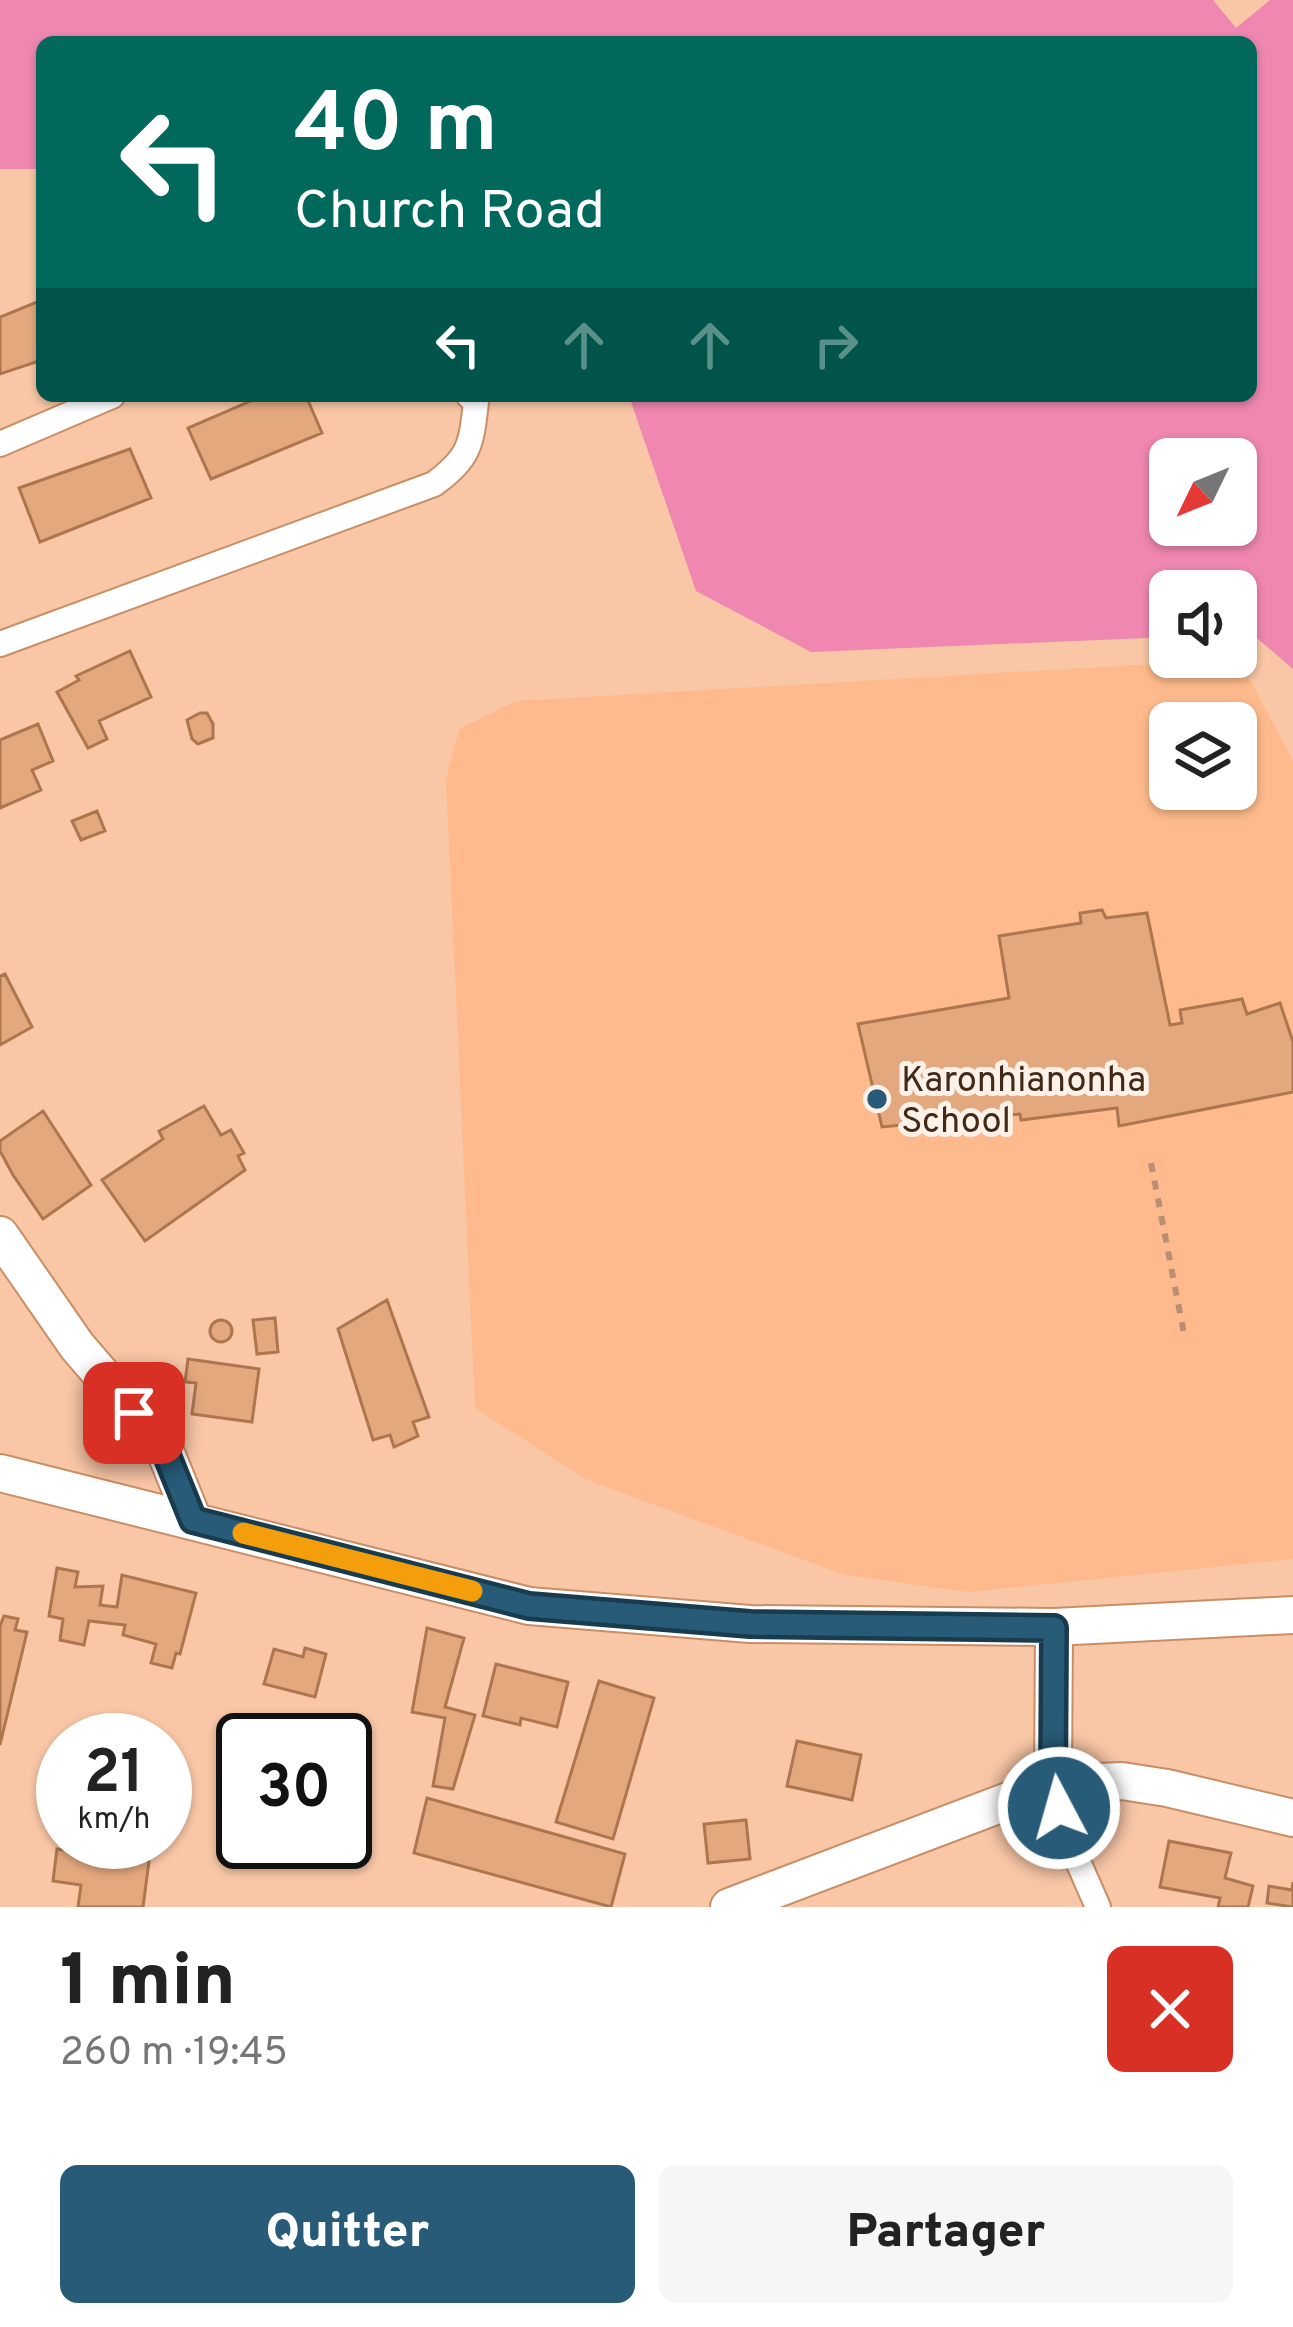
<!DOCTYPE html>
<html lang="fr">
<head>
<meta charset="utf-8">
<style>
  body { margin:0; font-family:Overpass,sans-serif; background:#f6f6f6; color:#222; height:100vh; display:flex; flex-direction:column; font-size:45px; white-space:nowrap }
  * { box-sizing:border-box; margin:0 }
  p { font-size:39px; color:#767676 }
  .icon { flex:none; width:66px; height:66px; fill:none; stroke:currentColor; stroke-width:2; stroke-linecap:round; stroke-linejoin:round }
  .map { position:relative; height:1907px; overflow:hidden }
  .details { display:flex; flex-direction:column; background:#fff; flex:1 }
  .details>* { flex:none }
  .hud { position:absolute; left:36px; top:36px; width:1221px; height:366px; border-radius:18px; box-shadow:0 3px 9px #0004; background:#00695c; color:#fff; overflow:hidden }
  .needle { width:78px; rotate:227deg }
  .controls { position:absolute; left:1149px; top:438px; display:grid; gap:24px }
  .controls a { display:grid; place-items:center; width:108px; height:108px; border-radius:18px; background:#fff; box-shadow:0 3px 9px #0004; font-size:60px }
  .speed { position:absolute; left:36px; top:1713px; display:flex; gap:24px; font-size:60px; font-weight:700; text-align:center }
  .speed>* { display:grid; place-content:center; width:156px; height:156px; border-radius:50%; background:#fff; box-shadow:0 3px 9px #0004; line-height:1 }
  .speed small { font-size:30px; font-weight:400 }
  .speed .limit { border:6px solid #111; border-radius:18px; background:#fff; color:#111 }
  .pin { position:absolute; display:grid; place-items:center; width:102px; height:102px; color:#fff; margin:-51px; border-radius:24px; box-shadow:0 6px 18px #0006 }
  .me { position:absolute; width:132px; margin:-66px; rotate:354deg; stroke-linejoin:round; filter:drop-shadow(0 0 9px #0008) }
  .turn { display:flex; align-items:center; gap:42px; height:252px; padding:0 60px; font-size:54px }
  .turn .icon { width:156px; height:156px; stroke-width:2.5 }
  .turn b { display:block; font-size:84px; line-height:102px }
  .lanes { display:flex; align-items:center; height:114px; padding:0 60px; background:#0003; justify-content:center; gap:60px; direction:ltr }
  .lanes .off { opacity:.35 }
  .round { display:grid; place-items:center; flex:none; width:126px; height:126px; border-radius:18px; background:#f6f6f6 }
  .head { display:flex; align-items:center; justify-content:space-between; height:204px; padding:0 60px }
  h1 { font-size:72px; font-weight:800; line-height:90px }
  .cta { display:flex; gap:24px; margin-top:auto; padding:24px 60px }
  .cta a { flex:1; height:138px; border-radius:18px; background:#275b78; color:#fff; font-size:48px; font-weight:800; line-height:138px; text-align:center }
  .cta a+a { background:#f6f6f6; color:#222 }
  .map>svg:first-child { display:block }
  .built { fill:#feba8c; fill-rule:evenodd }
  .green { fill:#ef87b0; fill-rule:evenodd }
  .building { fill:#e4a87f; stroke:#ae764e; stroke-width:3 }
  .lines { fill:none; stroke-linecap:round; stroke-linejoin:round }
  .street-casing { stroke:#c98e66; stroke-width:28 }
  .secondary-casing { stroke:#c98e66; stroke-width:40 }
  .path { stroke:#b88f74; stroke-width:6; stroke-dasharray:9 9; stroke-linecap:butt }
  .street { stroke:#fff; stroke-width:24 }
  .secondary { stroke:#fff; stroke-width:36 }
  .route-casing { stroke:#193b4e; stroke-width:30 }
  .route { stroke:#275b78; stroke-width:21 }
  .slow { stroke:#f59e0b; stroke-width:21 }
  .poi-dot { fill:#275b78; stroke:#fef1e8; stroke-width:4.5 }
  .labels { text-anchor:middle; stroke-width:10; stroke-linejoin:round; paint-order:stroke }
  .poi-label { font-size:36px; fill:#422a19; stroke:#fef1e8; text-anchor:start }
</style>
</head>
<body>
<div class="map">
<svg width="1293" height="1907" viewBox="0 0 1293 1907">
  <rect width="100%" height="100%" fill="#f9c7a6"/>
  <path class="built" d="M1239,659L1293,761V1559L969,1592L845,1575L587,1480L475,1408L446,780L459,729L516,701ZM1170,723H1236V789H1170Z"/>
  <path class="green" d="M0,0H1213L1236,28L1270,0H1293V669L1251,633L1236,634V591H1170V637L811,652L696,591L629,396H1251V42H42V169H0ZM1170,459H1236V525H1170Z"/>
  <path class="building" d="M42,300V360L0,374V317Z
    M262,396H306L322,433L211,479L188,428Z
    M130,449L151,498L40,542L19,488Z
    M130,651L151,697L99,721L107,739L88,748L57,692L79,680L76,676Z
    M200,713H207L213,724V738L198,744L192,739L187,720Z
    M38,724L53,761L32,770L41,790L0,808V740Z
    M97,811L105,831L81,840L72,821Z
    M1102,910L1106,918L1147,913L1170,1025L1182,1023L1180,1010L1242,999L1247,1014L1280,1003L1293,1042V1092L1119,1126L1117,1108L1021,1120L1020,1114L882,1127L858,1024L1009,998L999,936L1081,923L1080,913Z
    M5,974L32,1027L0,1045V976Z
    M204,1106L221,1135L231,1130L244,1153L238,1156L245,1170L145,1241L102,1180L163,1139L159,1131Z
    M43,1111L91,1185L43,1219L13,1175L0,1151V1141Z
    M387,1300L429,1417L413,1422L418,1436L394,1447L390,1435L373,1440L338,1329Z
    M275,1318L278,1352L257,1354L253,1320Z
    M210 1331a11 11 0 1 1 22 0a11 11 0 1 1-22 0Z
    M188,1359L259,1369L252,1422L192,1414L196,1383L185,1382Z
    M57,1568L78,1572L75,1587L103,1586L100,1605L117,1607L122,1575L196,1593L180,1654L176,1653L172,1668L151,1663L156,1644L123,1635L125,1625L89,1621L84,1645L60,1640L63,1619L49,1616Z
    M4,1616L18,1619L15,1630L27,1632L0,1745V1626Z
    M427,1628L464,1638L445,1707L475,1715L453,1789L433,1786L445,1718L412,1712Z
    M305,1648L326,1654L315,1697L264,1684L274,1649L303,1657Z
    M496,1664L568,1682L557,1727L521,1718L520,1725L483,1716Z
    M599,1681L654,1698L613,1839L556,1822Z
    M797,1741L861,1755L852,1800L787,1786Z
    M427,1798L625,1854L611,1907L414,1853Z
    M746,1820L750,1859L708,1863L704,1824Z
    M1169,1841L1231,1853L1225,1878L1253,1886L1248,1907H1218L1220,1898L1160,1887Z
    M57,1849L149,1861L143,1907H78L81,1885L53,1881Z
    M1293,1882V1907L1267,1903L1269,1886L1292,1890Z"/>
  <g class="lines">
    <g class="street-casing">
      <path id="street" d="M0,444L112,396
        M0,644L434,484C470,457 471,446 476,402L469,396
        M1053,1784L1065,1832L1098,1907"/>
    </g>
    <g class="secondary-casing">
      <path id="secondary" d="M0,1235L77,1346L163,1446L193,1520
        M0,1473L529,1606L750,1624L1054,1627L1293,1615
        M1053,1784L1054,1627
        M729,1907L1053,1784L1122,1781L1167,1788L1293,1818"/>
    </g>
    <path class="path" d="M1151,1163L1185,1339"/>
    <use href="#street" class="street"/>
    <use href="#secondary" class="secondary"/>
  </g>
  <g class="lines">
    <g class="route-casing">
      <path id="route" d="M134,1413L163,1446L193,1520L529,1606L750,1624L1054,1628L1053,1784L1059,1808"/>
    </g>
    <use href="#route" class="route"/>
    <path class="slow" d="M243,1533L472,1591"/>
  </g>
  <circle class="poi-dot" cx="877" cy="1099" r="12"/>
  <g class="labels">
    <g class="poi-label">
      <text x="901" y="1091">Karonhianonha<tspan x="901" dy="41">School</tspan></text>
    </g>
  </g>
</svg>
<div class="controls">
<a><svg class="needle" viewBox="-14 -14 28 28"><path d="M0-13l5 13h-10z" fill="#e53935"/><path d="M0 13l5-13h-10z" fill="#767676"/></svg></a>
<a><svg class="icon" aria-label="sound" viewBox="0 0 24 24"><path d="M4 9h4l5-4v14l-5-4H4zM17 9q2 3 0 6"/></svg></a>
<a><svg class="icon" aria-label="layers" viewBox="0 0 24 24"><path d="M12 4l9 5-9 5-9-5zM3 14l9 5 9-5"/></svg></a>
</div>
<div class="speed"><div>21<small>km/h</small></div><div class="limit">30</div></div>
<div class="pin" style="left:134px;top:1413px;background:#d93025"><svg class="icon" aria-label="arrive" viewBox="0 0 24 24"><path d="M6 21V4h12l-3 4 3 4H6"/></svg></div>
<svg class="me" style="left:1059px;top:1808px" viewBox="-20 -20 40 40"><circle r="17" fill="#275b78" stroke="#fff" stroke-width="3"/><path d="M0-11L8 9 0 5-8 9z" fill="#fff"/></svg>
<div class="hud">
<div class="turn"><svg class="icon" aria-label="left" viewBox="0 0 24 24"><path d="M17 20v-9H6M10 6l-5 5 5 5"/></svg><div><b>40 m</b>Church Road</div></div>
<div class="lanes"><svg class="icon" aria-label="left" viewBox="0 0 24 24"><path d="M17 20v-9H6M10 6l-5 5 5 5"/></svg><svg class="icon off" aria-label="ahead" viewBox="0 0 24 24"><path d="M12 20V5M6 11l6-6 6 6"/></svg><svg class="icon off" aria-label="ahead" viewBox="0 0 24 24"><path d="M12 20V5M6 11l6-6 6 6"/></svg><svg class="icon off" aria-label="right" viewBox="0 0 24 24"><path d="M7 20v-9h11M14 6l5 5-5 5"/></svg></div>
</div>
</div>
<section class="details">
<div class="head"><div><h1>1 min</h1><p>260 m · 19:45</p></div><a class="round" style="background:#d93025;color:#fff"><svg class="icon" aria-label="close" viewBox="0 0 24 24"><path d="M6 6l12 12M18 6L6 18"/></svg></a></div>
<div class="cta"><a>Quitter</a><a>Partager</a></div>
</section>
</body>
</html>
